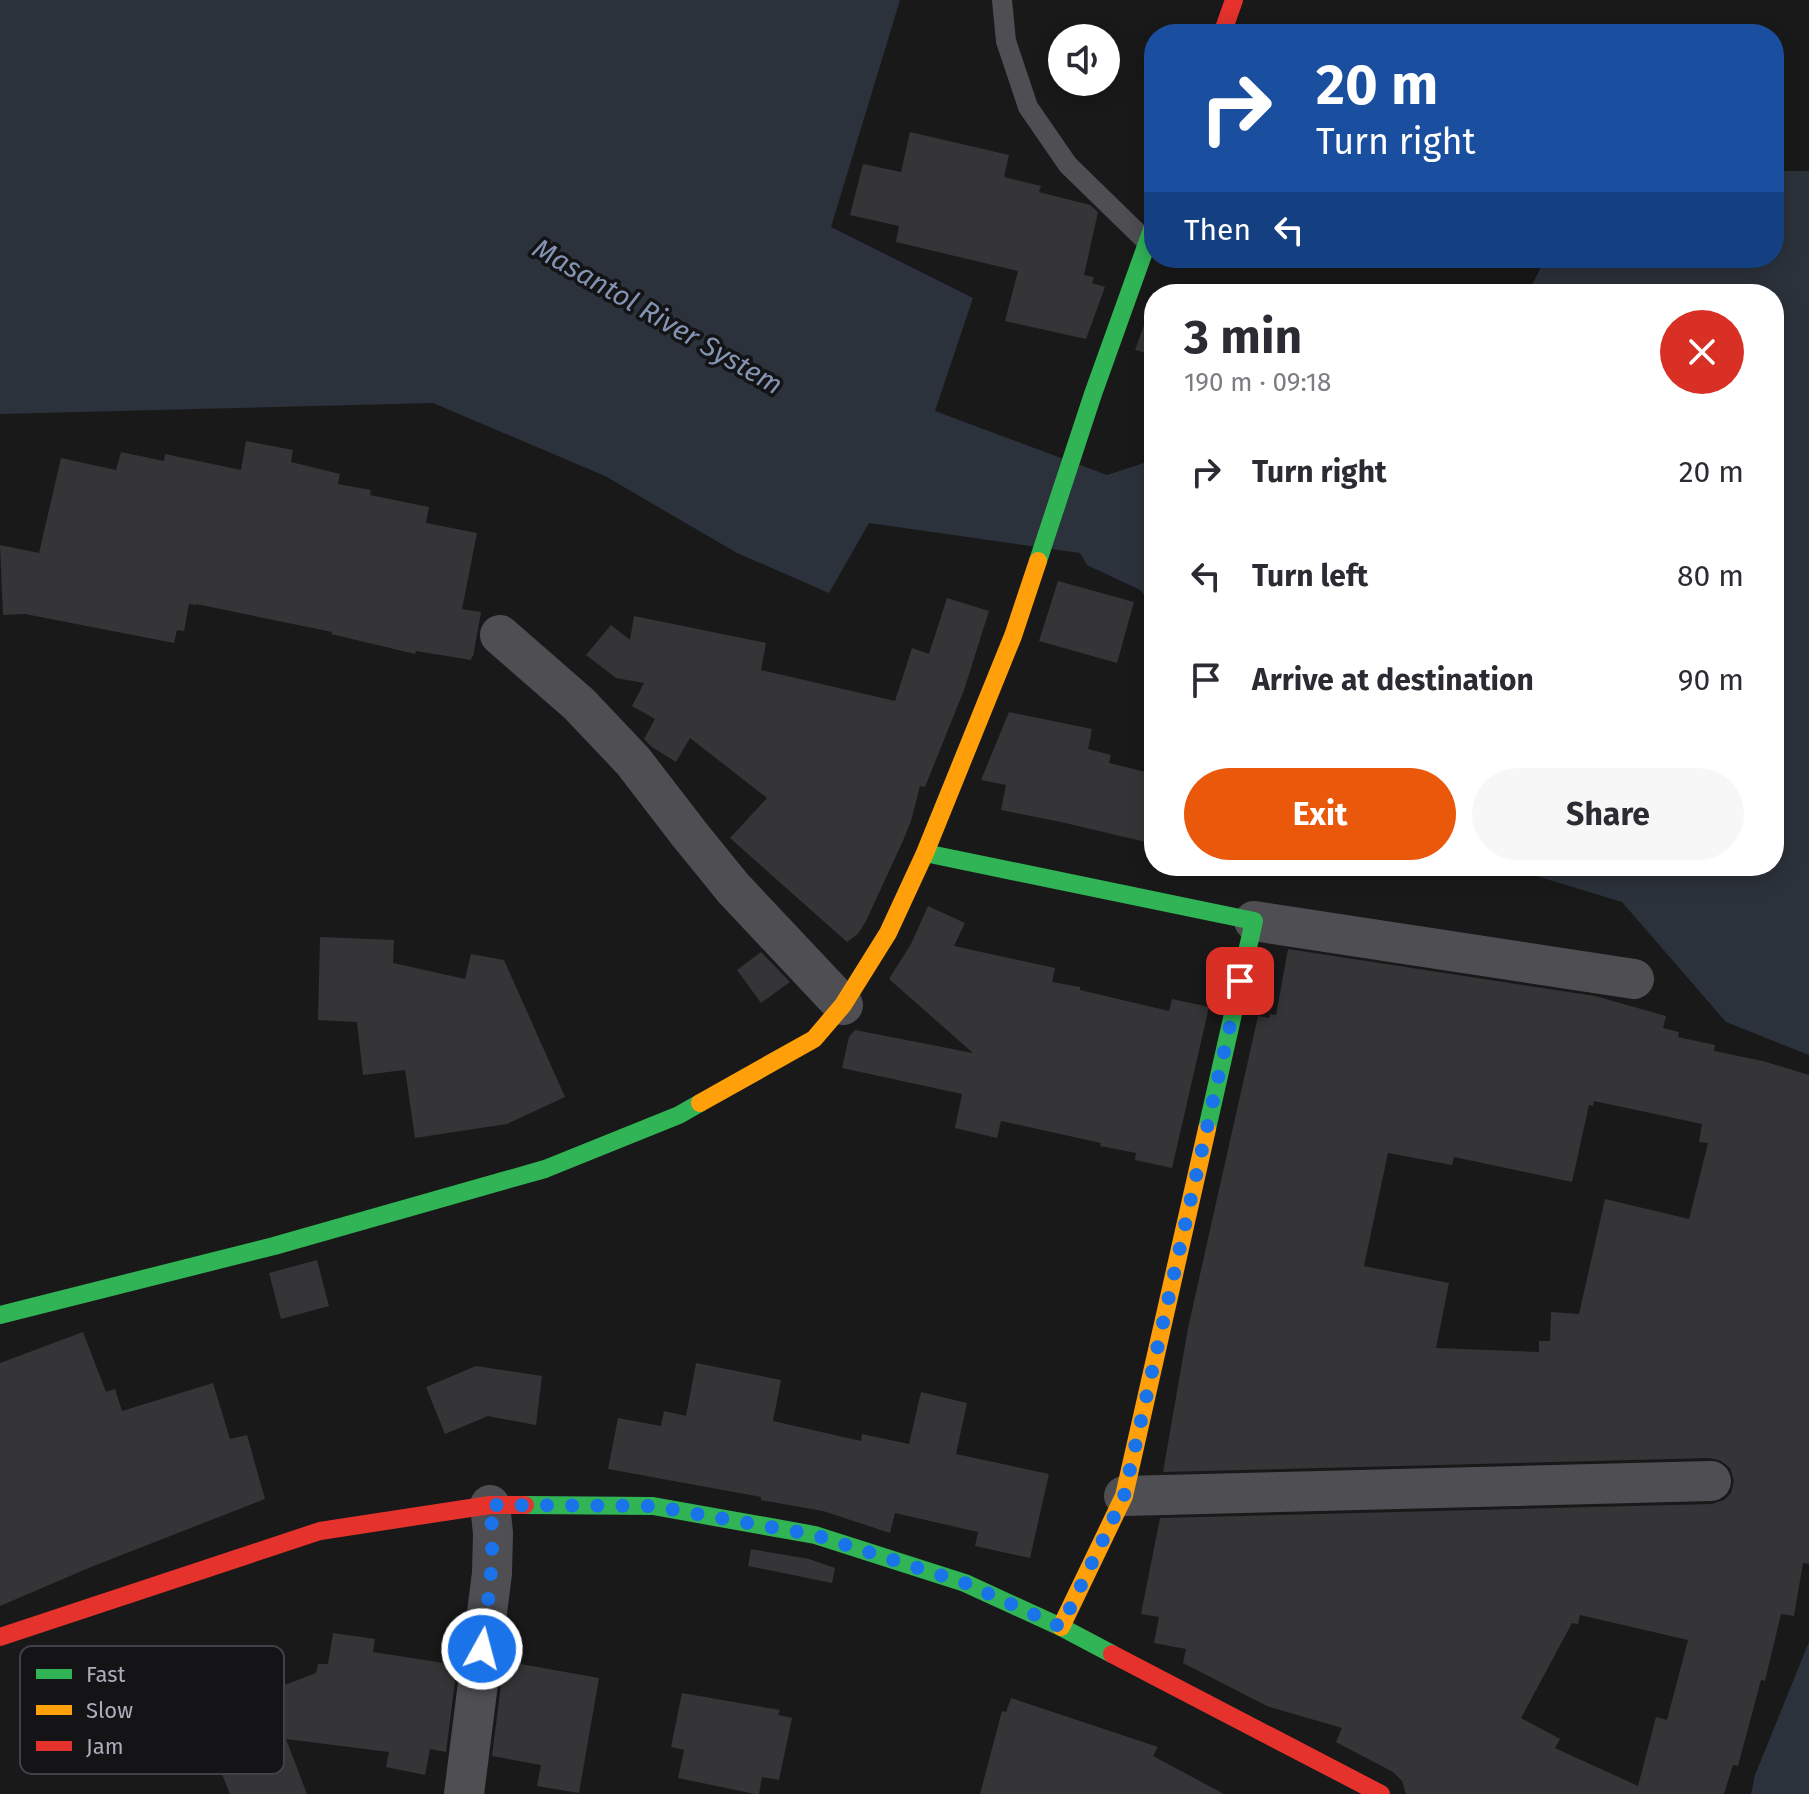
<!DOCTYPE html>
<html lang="en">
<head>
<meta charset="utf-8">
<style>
  body { margin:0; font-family:"Fira Sans",sans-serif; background:#f7f7f7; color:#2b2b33; height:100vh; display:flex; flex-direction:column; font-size:30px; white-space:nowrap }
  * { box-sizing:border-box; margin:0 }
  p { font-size:26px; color:#7c7c81 }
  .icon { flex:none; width:44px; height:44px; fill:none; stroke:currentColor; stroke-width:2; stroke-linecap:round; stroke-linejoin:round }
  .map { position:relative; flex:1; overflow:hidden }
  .panel { position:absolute; left:1144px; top:284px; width:640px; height:592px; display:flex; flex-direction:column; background:#fff; border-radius:32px; box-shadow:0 4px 20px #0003 }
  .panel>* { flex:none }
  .banner { position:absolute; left:1144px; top:24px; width:640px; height:244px; border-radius:32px; box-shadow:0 4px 20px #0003; background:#1a4fa0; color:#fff; overflow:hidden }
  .fabs { position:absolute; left:1048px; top:24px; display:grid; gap:16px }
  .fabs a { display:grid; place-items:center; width:72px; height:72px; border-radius:50%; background:#fff; box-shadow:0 4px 20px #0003; font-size:40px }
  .pin { position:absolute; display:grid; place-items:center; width:68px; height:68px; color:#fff; margin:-34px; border-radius:16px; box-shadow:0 4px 12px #0006 }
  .me { position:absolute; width:88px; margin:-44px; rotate:7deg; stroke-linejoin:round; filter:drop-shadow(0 0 6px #0008) }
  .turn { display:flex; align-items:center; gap:28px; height:168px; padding:0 40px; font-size:36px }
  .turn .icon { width:104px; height:104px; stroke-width:2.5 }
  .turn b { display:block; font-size:56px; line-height:68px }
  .then { display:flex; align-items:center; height:76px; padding:0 40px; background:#0003; gap:16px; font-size:30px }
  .round { display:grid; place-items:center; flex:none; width:84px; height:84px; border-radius:42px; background:#f7f7f7 }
  .overview { display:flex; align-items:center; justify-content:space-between; height:136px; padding:0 40px }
  h1 { font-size:48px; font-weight:700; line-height:60px }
  .cta { display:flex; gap:16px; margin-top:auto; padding:16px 40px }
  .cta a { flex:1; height:92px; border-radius:48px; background:#ea580c; color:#fff; font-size:32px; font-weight:700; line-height:92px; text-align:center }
  .cta a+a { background:#f7f7f7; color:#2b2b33 }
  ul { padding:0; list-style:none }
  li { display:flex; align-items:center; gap:24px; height:104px; padding:0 40px }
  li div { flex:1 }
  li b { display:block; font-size:30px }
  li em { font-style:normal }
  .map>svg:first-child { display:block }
  .water { fill:#2c323b }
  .building { fill:#353537; fill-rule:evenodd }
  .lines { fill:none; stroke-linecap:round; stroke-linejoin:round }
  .lane { stroke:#4f4f53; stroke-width:20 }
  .street { stroke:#4f4f53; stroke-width:40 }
  .fast { stroke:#30b455; stroke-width:18 }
  .slow { stroke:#ff9f0a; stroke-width:18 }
  .jam { stroke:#e5322d; stroke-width:18 }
  .route { stroke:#1a73e8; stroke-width:14; stroke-dasharray:0 25.2 }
  .labels { text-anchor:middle; stroke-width:7; stroke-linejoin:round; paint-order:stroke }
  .water-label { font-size:28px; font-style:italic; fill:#8394b3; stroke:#141315 }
  .key { fill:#141315; stroke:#414147; stroke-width:2 }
  .key-label { font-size:22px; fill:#abadba }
</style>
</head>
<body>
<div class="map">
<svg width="1809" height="1794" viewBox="0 0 1809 1794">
  <rect width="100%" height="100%" fill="#191919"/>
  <path class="water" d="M0,0H900L831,227L973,298L935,411L1107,475L1150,461L1154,458V607L1140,590L1087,565L1080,553L869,523L829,593L737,553L605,476L433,403L0,414Z
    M1774,171H1809V1055L1726,1022L1622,902L1503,866H1774V294H1527L1546,258H1774Z
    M1809,1642V1794H1751L1755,1775Z"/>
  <path class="building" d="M910,132L1009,155L1004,177L1041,186L1039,192L1090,205L1098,212L1084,275L1094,277L1092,283L1105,287L1086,339L1005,321L1018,271L896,242L899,226L850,215L863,164L901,172Z
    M1152,303L1154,304V355L1135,350Z
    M246,441L293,450L291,462L340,474L338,484L371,490L370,495L429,507L426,523L477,533L462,609L481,612L473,657L472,656L471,660L416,651L415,654L331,634L332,632L196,604V605L189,604L184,631L177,630L174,643L25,614L3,615L0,545L39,553L61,458L116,470L121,452L164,461L165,454L241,470Z
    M1058,581L1134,602L1117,663L1039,641Z
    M947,598L989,611L964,690L925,787L920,786L911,821L902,843L866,921L858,934L847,942L730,838L767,798L690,738L676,762L652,747L644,739L655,719L632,706L644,683L616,678L586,655L611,625L630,640L634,616L766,643L761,670L895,701L912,648L929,654Z
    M1009,712L1092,729L1088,749L1111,755L1109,763L1154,774V844L1061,822L1001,810L1006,785L981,780Z
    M928,906L965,923L954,946L1055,968L1052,982L1080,987V990L1169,1011L1172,999L1209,1007L1172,1168L1135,1160L1136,1153L1100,1146L1101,1143L1001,1121L997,1138L955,1128L962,1094L842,1068L849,1037L855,1030L973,1053L889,979L911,944Z
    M320,937L394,940L393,963L465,979L471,954L504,960L565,1097L507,1124L415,1138L405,1070L363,1075L357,1022L318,1020Z
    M1288,949L1595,996L1666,1016L1663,1028L1679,1032L1678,1037L1715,1045L1714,1051L1763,1061L1809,1075V1564L1803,1563L1794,1616L1781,1614L1765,1681L1761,1680L1738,1766L1733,1765L1724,1794H1406L1402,1781L1393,1772L1336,1742L1342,1728L1267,1706L1183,1663L1186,1649L1154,1643L1159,1617L1141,1614L1160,1518L1712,1504L1724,1500L1731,1493L1734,1481L1730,1468L1721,1461L1710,1458L1163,1472L1188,1328L1258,1016L1269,1018L1270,1014L1276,1015ZM1594,1101L1702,1124L1699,1142L1708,1143L1689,1219L1605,1199L1579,1314L1551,1312L1550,1341H1539V1352L1436,1348L1449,1283L1364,1266L1388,1153L1452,1165L1454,1157L1572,1182L1589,1105L1593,1106ZM1580,1615L1688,1640L1667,1720L1656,1717L1638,1786L1555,1748L1560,1739L1521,1718L1572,1623L1578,1624Z
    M761,952L790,982L761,1003L737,970Z
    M317,1260L329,1306L281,1319L269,1273Z
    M83,1332L106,1392L115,1389L122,1411L213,1383L230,1439L247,1435L265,1499L91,1567L0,1606V1363Z
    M696,1363L781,1380L773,1421L861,1441L862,1434L909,1444L921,1392L967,1403L956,1454L1049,1474L1030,1558L975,1546L978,1532L895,1513L890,1533L823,1511L761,1500V1497L608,1469L618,1418L661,1426L664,1411L686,1416Z
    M476,1366L542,1376L536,1425L488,1416L445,1434L426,1387Z
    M751,1549L809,1559L835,1568L832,1583L748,1566Z
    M333,1633L375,1639L373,1652L457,1665L446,1752L430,1749L425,1775L386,1767L389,1752L286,1739L307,1794H230L205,1732L215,1728L209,1714L316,1673L318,1664H328Z
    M504,1661L599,1678L579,1793L537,1786L541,1765L492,1756Z
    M682,1693L780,1710L778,1715L792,1718L779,1780L762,1777L759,1794H755L678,1778L684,1750L671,1747Z
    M1011,1698L1158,1747L1153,1756L1224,1794H980L1002,1711L1006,1712Z"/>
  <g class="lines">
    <path class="lane" d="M1002,0L1006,41L1028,107L1068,165L1147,242"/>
    <path class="street" d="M500,635L579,704L633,761L690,835L733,888L843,1005
      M1254,921L1634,979
      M1124,1496L1711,1481
      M464,1794L492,1573L493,1533L490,1505"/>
    <path class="fast" d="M1038,561L1093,394L1154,224
      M925,853L1254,921L1207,1129
      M0,1315L274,1246L545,1169L679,1115L700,1103
      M525,1505L653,1506L815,1535L965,1583L1061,1627L1112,1654"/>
    <path class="slow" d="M700,1103L814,1039L843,1005L888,933L925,853L1013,636L1038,561
      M1061,1627L1124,1496L1207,1129"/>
    <path class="jam" d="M1222,34L1234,0
      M0,1637L320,1531L490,1505H525
      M1112,1654L1381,1794"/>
  </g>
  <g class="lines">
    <path class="route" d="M482,1649C488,1601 496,1553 490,1505L653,1506L815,1535L965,1583L1061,1627L1124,1496L1240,981"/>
  </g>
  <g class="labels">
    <g class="water-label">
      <text transform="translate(658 316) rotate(30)" y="10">Masantol River System</text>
    </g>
  </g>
  <rect x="20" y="1646" width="264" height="128" rx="12" class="key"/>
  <rect x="36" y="1669" width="36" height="10" fill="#30b455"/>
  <rect x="36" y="1705" width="36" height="10" fill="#ff9f0a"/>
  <rect x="36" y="1741" width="36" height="10" fill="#e5322d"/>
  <g class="key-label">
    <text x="86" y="1682">Fast</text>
    <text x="86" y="1718">Slow</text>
    <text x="86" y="1754">Jam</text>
  </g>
</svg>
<div class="fabs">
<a><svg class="icon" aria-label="sound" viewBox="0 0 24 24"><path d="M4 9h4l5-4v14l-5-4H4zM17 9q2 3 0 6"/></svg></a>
</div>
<div class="pin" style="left:1240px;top:981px;background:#d93025"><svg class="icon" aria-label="arrive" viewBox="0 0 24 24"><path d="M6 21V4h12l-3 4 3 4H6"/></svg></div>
<svg class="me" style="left:482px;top:1649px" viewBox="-20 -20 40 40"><circle r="17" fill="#1a73e8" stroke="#fff" stroke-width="3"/><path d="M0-11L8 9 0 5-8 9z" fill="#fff"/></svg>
<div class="banner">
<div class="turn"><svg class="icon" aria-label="right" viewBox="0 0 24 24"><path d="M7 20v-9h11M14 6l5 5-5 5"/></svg><div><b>20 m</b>Turn right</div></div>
<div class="then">Then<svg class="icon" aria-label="left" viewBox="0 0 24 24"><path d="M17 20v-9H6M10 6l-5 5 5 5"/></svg></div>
</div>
<section class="panel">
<div class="overview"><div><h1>3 min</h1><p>190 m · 09:18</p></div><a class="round" style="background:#d93025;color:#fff"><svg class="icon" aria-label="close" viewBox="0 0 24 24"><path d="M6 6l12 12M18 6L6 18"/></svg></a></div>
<ul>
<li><svg class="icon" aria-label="right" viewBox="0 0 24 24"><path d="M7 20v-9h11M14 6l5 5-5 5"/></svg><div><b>Turn right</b></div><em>20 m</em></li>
<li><svg class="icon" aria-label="left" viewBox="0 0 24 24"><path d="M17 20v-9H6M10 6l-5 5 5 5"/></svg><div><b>Turn left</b></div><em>80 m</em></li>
<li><svg class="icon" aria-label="arrive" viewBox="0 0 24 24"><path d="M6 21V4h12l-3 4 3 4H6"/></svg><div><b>Arrive at destination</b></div><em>90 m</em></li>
</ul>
<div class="cta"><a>Exit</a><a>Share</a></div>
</section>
</div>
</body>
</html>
